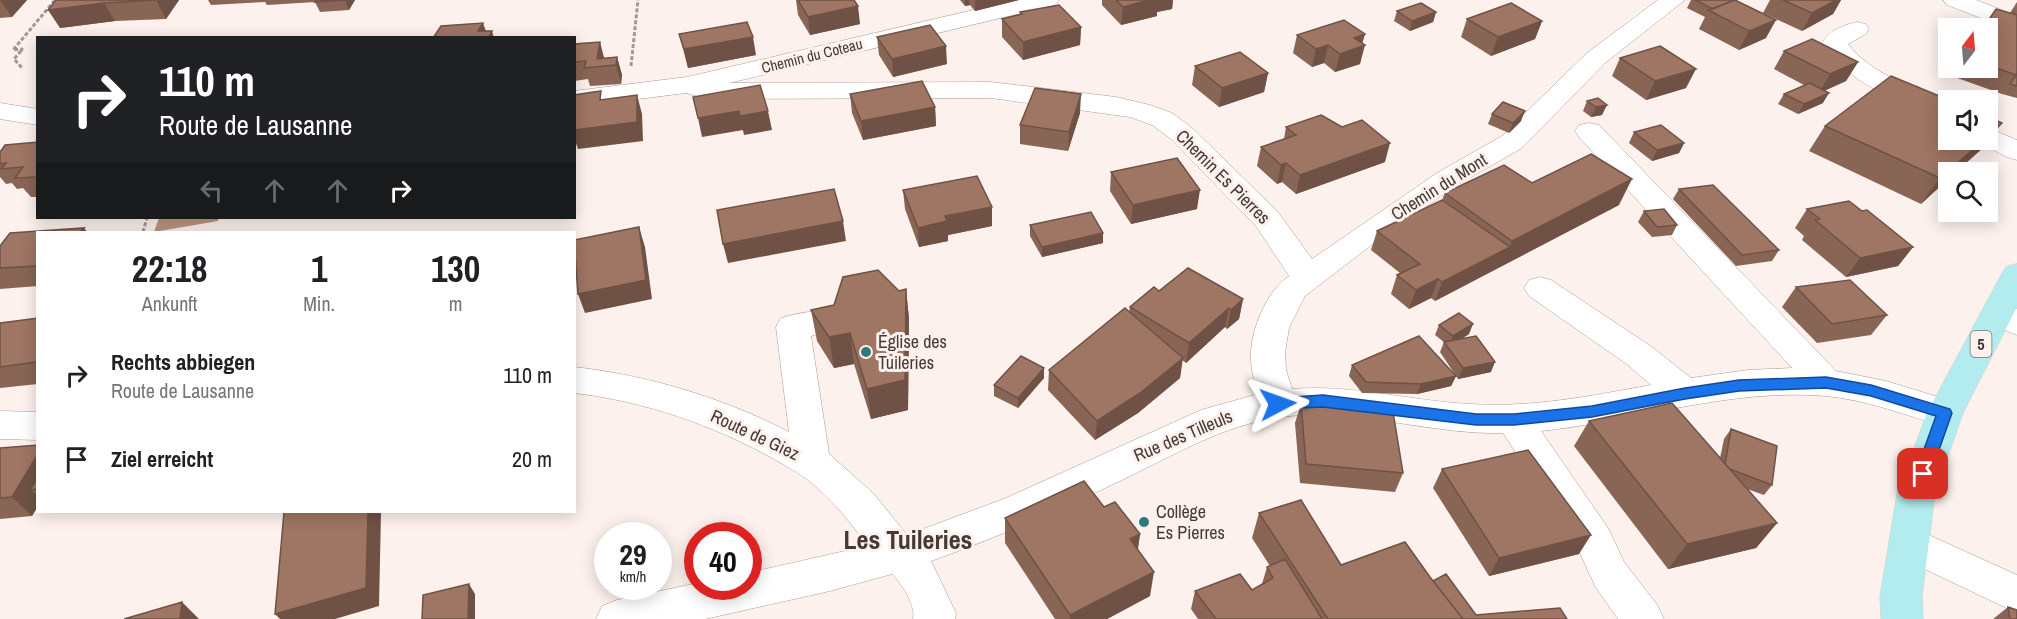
<!DOCTYPE html>
<html lang="de">
<head>
<meta charset="utf-8">
<style>
  body { margin:0; font-family:"Archivo Narrow",sans-serif; background:#f6f6f6; color:#202124; height:100vh; display:flex; flex-direction:column; font-size:22px; white-space:nowrap }
  * { box-sizing:border-box; margin:0 }
  p { font-size:20px; color:#757577 }
  .icon { flex:none; width:33px; height:33px; fill:none; stroke:currentColor; stroke-width:2; stroke-linecap:round; stroke-linejoin:round }
  .map { position:relative; flex:1; overflow:hidden }
  .side { position:absolute; left:36px; top:231px; width:540px; height:282px; display:flex; flex-direction:column; background:#fff; border-radius:0px; box-shadow:0 3px 15px #0003 }
  .side>* { flex:none }
  .top-card { position:absolute; left:36px; top:36px; width:540px; height:183px; border-radius:0px; box-shadow:0 3px 15px #0003; background:#202124; color:#fff; overflow:hidden }
  .needle { width:39px; rotate:16deg }
  .tools { position:absolute; left:1938px; top:18px; display:grid; gap:12px }
  .tools a { display:grid; place-items:center; width:60px; height:60px; border-radius:0px; background:#fff; box-shadow:0 3px 15px #0003; font-size:30px }
  .speed { position:absolute; left:594px; top:522px; display:flex; gap:12px; font-size:30px; font-weight:700; text-align:center }
  .speed>* { display:grid; place-content:center; width:78px; height:78px; border-radius:50%; background:#fff; box-shadow:0 3px 15px #0003; line-height:1 }
  .speed small { font-size:15px; font-weight:400 }
  .speed .limit { border:9px solid #d22; background:#fff; color:#111 }
  .pin { position:absolute; display:grid; place-items:center; width:51px; height:51px; color:#fff; margin:-26px; border-radius:12px; box-shadow:0 3px 9px #0006 }
  .me { position:absolute; width:66px; margin:-33px; rotate:86deg; stroke-linejoin:round; filter:drop-shadow(0 0 4px #0008) }
  .turn { display:flex; align-items:center; gap:21px; height:126px; padding:0 24px; font-size:27px }
  .turn .icon { width:78px; height:78px; stroke-width:2.5 }
  .turn b { display:block; font-size:42px; line-height:51px }
  .lanes { display:flex; align-items:center; height:57px; padding:0 24px; background:#0003; justify-content:center; gap:30px; direction:ltr }
  .lanes .off { opacity:.35 }
  .eta { display:flex; justify-content:space-evenly; align-items:center; height:102px; text-align:center }
  .eta b { font-size:36px; font-weight:700; line-height:42px }
  ul { padding:0; list-style:none }
  li { display:flex; align-items:center; gap:18px; height:84px; padding:0 24px }
  li div { flex:1 }
  li b { display:block; font-size:22px }
  li em { font-style:normal }
  .map>svg:first-child { display:block }
  .water { fill:#be927f }
  .lines { fill:none; stroke-linecap:round; stroke-linejoin:round }
  .minor-casing { stroke:#b29a90; stroke-width:1 }
  .major-casing { stroke:#d2d0cf; stroke-width:1 }
  .path { stroke:#a39893; stroke-width:3; stroke-dasharray:4 2; stroke-linecap:butt }
  .minor { fill:#fff; fill-rule:evenodd }
  .major { fill:#b2ecee; fill-rule:evenodd }
  .wall { fill:#896555 }
  .shaded-wall { fill:#6f5245 }
  .building { fill:#9f7563; stroke:#6f5245; stroke-width:1.5 }
  .route { fill:#1a73e8; stroke:#114b97; stroke-width:1.5 }
  .poi-dot { fill:#307a7c; stroke:#fcf1ec; stroke-width:2 }
  .labels { text-anchor:middle; stroke-width:6; stroke-linejoin:round; paint-order:stroke }
  .far-street-label { font-size:15px; fill:#443a35; stroke:#fcf1ec }
  .shield { fill:#fcf1ec; stroke:#7b716c; stroke-width:1.5 }
  .shield-label { font-size:16px; font-weight:bold; fill:#443a35 }
  .street-label { font-size:18px; fill:#443a35; stroke:#fcf1ec }
  .poi-label { font-size:18px; fill:#443a35; stroke:#fcf1ec; text-anchor:start }
  .near-quarter-label { font-size:26px; font-weight:bold; fill:#443a35; stroke:#fcf1ec }
</style>
</head>
<body>
<div class="map">
<svg width="2017" height="619" viewBox="0 0 2017 619">
  <rect width="100%" height="100%" fill="#fcf1ec"/>
  <path class="water" d="M159,218H219L218,221L154,232Z"/>
  <g class="lines">
    <g class="minor-casing">
      <path id="minor" d="M1016,0H1059L1055,5L729,83L991,82L1116,97L1150,105L1172,113L1191,127L1278,212L1312,259L1437,173L1502,136L1587,53L1658,0H1685L1605,63L1522,148L1457,185L1378,240L1305,296L1289,328L1285,352L1286,370L1292,389C1352,384 1410,401 1470,404C1531,408 1591,396 1651,385L1628,365L1529,296L1524,288L1529,280L1540,277L1551,280L1652,347L1691,378L1748,370L1792,368L1579,137L1575,131L1579,125L1589,123L1599,125L1836,371L1886,381L1958,403L1963,413L1958,423L1945,427C1906,415 1867,400 1826,396C1729,388 1637,421 1541,431L1608,528L1624,562L1658,606L1664,619H1618L1596,588L1578,549L1503,433C1429,435 1356,407 1281,417C1223,425 1172,456 1120,481C1059,510 996,538 931,561L956,613L955,619H913C916,605 902,584 892,574L830,591L705,619H596L602,606L617,600L698,583V586H748V573L867,546C852,524 836,504 816,487C804,475 789,468 774,459C713,425 644,401 574,393V367C647,375 724,398 789,432L776,327L781,318C798,313 815,309 832,314L837,322L832,330L811,336L829,454L873,493L907,535L1006,498L1201,410L1258,394C1254,380 1250,366 1251,351C1253,325 1267,291 1289,276L1256,226L1171,139L1152,125L1130,117L991,98L708,99L686,93L574,107V91L687,77Z
        M1943,0H1976L2017,16V32L1947,5Z
        M1857,22L1866,24L1869,29L1866,34L1848,44C1870,74 1916,88 1948,105V123L1938,121C1898,100 1849,83 1822,45C1826,31 1844,25 1857,22Z
        M0,103L38,109V125L0,119Z
        M1988,128L2017,140V160L2007,157L1978,142L1976,140H1988Z
        M1997,302L2017,309V335L1985,322L1980,314L1985,306Z
        M0,411L38,412V440L0,439Z
        M1909,526L2017,575V613L1895,555L1889,543L1895,531Z"/>
    </g>
    <g class="major-casing">
      <path id="major" d="M2017,264V307L1963,413L1935,494L1922,596L1923,619H1881L1880,596L1897,494L1927,413L2001,275L2006,267Z"/>
    </g>
    <path class="path" d="M21,51L22,49L13,50L55,0
      M21,51L14,59L23,69
      M631,66L638,0
      M143,232L147,218"/>
    <use href="#minor" class="minor"/>
    <use href="#major" class="major"/>
  </g>
  <path class="wall" d="M0,0H27L12,17L0,18Z
    M56,0H179L166,19L115,21L60,28Z
    M208,0H355L349,10L320,12L315,2L267,5L265,2L211,5Z
    M796,0H854L860,24L810,35L798,15Z
    M960,0H1019L975,11L970,5L965,6Z
    M1102,0H1173L1172,9L1157,12V16L1121,25L1102,5Z
    M1691,0H1730L1766,38L1739,50L1699,29L1705,17L1687,8Z
    M1770,0H1841L1833,14L1802,31L1763,13Z
    M2017,2V98L2002,94L1946,74L1950,68H1988V28L2010,13Z
    M1397,11L1436,12L1433,22L1410,31L1394,21Z
    M1020,12L1081,27L1080,45L1023,60L1002,37V19L1020,14Z
    M1467,19L1542,21L1535,39L1491,56L1461,37Z
    M679,34L756,55L688,68Z
    M1365,34L1362,43L1360,64L1335,72L1324,63L1312,67L1293,53L1297,35Z
    M877,37L947,64L893,77L879,55Z
    M574,44L604,58L617,57L622,75L621,84L590,86L588,79L574,81Z
    M1784,51L1858,62L1846,81L1824,91L1823,103L1798,114L1778,104L1784,94L1804,85L1774,69Z
    M1620,58L1686,88L1646,100L1612,76Z
    M1195,66L1268,73L1264,92L1219,107L1192,85Z
    M850,94L935,107L936,126L863,140L852,113Z
    M1598,98L1602,115L1591,117L1583,111L1587,101Z
    M1080,113L1068,151L1020,144V125Z
    M1492,114L1521,121L1509,133L1488,124Z
    M1825,126L1983,148L1948,172V179L1921,204L1809,151Z
    M1286,127L1385,162L1296,194L1282,182L1277,184L1257,166L1261,147L1284,139Z
    M1634,132L1684,143L1679,153L1652,161L1629,143Z
    M38,142V197H31L23,188L17,189L12,183L6,184L0,177V152Z
    M1111,172L1197,209L1131,224L1110,191Z
    M1532,183L1619,205L1435,301L1431,298L1409,309L1391,294L1397,275L1400,273L1371,250L1377,231L1442,200L1445,193Z
    M1679,189L1779,250L1772,261L1736,266L1673,199Z
    M903,190L992,226L948,235V241L919,247L905,209Z
    M1807,209L1913,247L1898,266L1846,277L1802,240L1804,236L1795,228Z
    M1644,211L1677,225L1672,235L1652,237L1638,222Z
    M1030,225L1103,233V243L1042,257L1030,236Z
    M84,228L87,232H38V286L0,289V246L10,233Z
    M1796,287L1887,315L1871,335L1817,343L1782,307Z
    M906,289L909,319L908,410L871,419L854,364L834,368L817,341L811,310Z
    M1159,291L1243,299L1239,319L1227,329L1225,327L1186,363L1182,360L1180,378L1138,413L1095,440L1048,390L1049,370L1129,312L1130,307Z
    M38,318V384L0,388V323Z
    M1439,325L1469,334L1462,339L1491,372L1458,379L1440,352L1444,342L1435,335Z
    M1352,365L1456,376L1451,386L1417,394L1362,393L1349,376Z
    M1044,368V378L1018,408L994,396V385Z
    M1301,404L1403,473L1395,492L1300,483L1295,423Z
    M1589,421L1720,458L1724,439L1731,429L1772,485L1764,495L1747,489L1777,523L1756,548L1668,569L1574,446Z
    M38,445V506L32,516L0,519V448Z
    M1442,469L1579,554L1489,576L1433,488Z
    M1104,507L1140,534L1138,549L1150,596L1107,619H1055L1005,543V518Z
    M1259,513L1341,565L1433,581L1476,615L1567,619H1198L1191,609L1195,591L1252,590L1262,584L1267,567L1270,566L1252,538Z
    M2008,607L2017,619H1993Z"/>
  <path class="shaded-wall" d="M0,0H27L12,17Z
    M156,0H179L166,19Z
    M345,0H355L349,10Z
    M965,0H969L970,5L965,6Z
    M975,0H1019L975,11Z
    M1149,0H1173L1172,9L1157,12V16L1121,25L1123,7Z
    M1836,0H1841L1833,14L1802,31L1812,13Z
    M104,3L115,21L60,28L48,10Z
    M858,6L860,24L810,35L808,17Z
    M1436,12L1433,22L1410,31L1412,21Z
    M1776,20L1766,38L1739,50L1749,31Z
    M1542,21L1535,39L1491,56L1498,37Z
    M483,23L488,37L492,31L494,38H480L478,31Z
    M1081,27L1080,45L1023,60V42Z
    M1365,34L1361,47L1365,45L1360,64L1335,72L1340,54L1354,38Z
    M753,37L756,55L688,68L684,49Z
    M600,42L605,61L597,59Z
    M1328,45L1324,63L1312,67L1316,49Z
    M946,46L947,64L893,77L892,59Z
    M617,57L622,75L621,84L616,65Z
    M1858,62L1846,81L1819,93L1830,74Z
    M1696,69L1686,88L1646,100L1655,81Z
    M1268,73L1264,92L1219,107L1222,88Z
    M1829,93L1823,103L1798,114L1804,104Z
    M1081,94L1080,113L1068,151L1069,132Z
    M637,95L642,114L643,141L578,149L574,138V130Z
    M1607,105L1602,115L1591,117L1596,107Z
    M935,107L936,126L863,140L861,121Z
    M739,111L743,130L702,137L698,118Z
    M768,111L772,130L744,135L740,116Z
    M1525,111L1521,121L1509,133L1513,123Z
    M2002,123L1983,148L1956,172H1948V179L1921,204L1940,178L1984,140H1988V136Z
    M1390,143L1385,162L1296,194L1300,175Z
    M1684,143L1679,153L1652,161L1657,150Z
    M1286,163L1282,182L1277,184L1281,165Z
    M1632,179L1619,205L1435,301L1442,282L1510,247L1512,241Z
    M1200,190L1197,209L1131,224L1133,205Z
    M992,207V226L948,235V241L919,247L918,228L945,216Z
    M843,221L846,241L728,263L723,244Z
    M639,227L645,247L652,299L585,313L578,294Z
    M84,228L87,232H80Z
    M1103,233V243L1042,257V247Z
    M1913,247L1898,266L1846,277L1860,258Z
    M1438,279L1431,298L1409,309L1416,290Z
    M906,289L909,319L908,410L871,419L867,389Z
    M1243,299L1239,319L1227,329L1231,310Z
    M1229,308L1225,327L1186,363L1189,343Z
    M1473,324L1469,334L1449,346L1453,336Z
    M850,333L854,364L834,368L829,337Z
    M1183,358L1180,378L1138,413L1095,440L1097,421Z
    M1495,362L1491,372L1458,379L1463,368Z
    M1044,368V378L1018,408V398Z
    M1456,376L1451,386L1417,394L1421,384Z
    M38,454V489L30,490L38,496V506L32,516L12,497Z
    M368,512H381L379,606L335,619H280L275,614Z
    M1777,523L1756,548L1668,569L1687,544Z
    M1140,534L1136,559L1130,539Z
    M1591,535L1579,554L1489,576L1499,558Z
    M1154,572L1150,596L1107,619H1070V615Z
    M469,584L475,594V619H468Z
    M182,602L199,619H180Z"/>
  <path class="building" d="M56,0H156L104,3L48,10Z
    M317,0H345L315,2Z
    M798,0H854L858,6L808,17Z
    M1116,0H1149L1123,7Z
    M1695,0H1730L1732,1L1713,9Z
    M1735,0L1776,20L1749,31L1708,10Z
    M1783,0H1836L1812,13Z
    M1421,3L1436,12L1412,21L1397,11Z
    M1511,3L1542,21L1498,37L1467,19Z
    M1059,5L1081,27L1023,42L1002,19L1022,14L1020,12Z
    M1996,9L2017,15V73L2016,75L1988,65V28H1983Z
    M1344,20L1365,34L1354,38L1365,45L1340,54L1328,45L1316,49L1297,35Z
    M747,22L753,37L684,49L679,34Z
    M483,23L478,31H492L488,38H433L441,26Z
    M930,25L946,46L892,59L877,37Z
    M1812,39L1858,62L1830,74L1784,51Z
    M600,42L597,59L617,57L616,65L584,68L586,61L574,62V44Z
    M1660,46L1696,69L1655,81L1620,58Z
    M1240,52L1268,73L1222,88L1195,66Z
    M2017,73V86L2010,84L2016,75Z
    M1891,76L1949,100L1948,140H1984L1940,178L1825,126Z
    M922,81L935,107L861,121L850,94Z
    M1810,83L1829,93L1804,104L1784,94Z
    M760,85L768,111L740,116L739,111L698,118L693,97Z
    M1035,88L1081,94L1069,132L1020,125Z
    M601,91L600,100L637,95V122L574,130V95Z
    M1598,98L1607,105L1596,107L1587,101Z
    M1503,102L1525,111L1513,123L1492,114Z
    M1321,115L1342,127L1362,120L1390,143L1300,175L1286,163L1281,165L1261,147L1296,135L1286,127Z
    M1988,117L2002,123L1988,136Z
    M1661,125L1684,143L1657,150L1634,132Z
    M38,142V177L15,178L23,167L1,169L6,163L0,164V152L5,145Z
    M1591,154L1632,179L1512,241L1445,193L1504,165L1532,183Z
    M1177,158L1200,190L1133,205L1111,172Z
    M977,176L992,207L945,216L947,221L918,228L903,190Z
    M1713,185L1779,250L1742,255L1679,189Z
    M834,189L843,221L723,244L717,210Z
    M1442,200L1510,247L1442,282L1438,279L1416,290L1397,275L1420,264L1377,231Z
    M1849,201L1862,211L1867,210L1913,247L1860,258L1815,220L1820,219L1807,209Z
    M1664,209L1677,225L1657,227L1644,211Z
    M1091,212L1103,233L1042,247L1030,225Z
    M639,227L646,280L578,294L574,240Z
    M84,228L80,232H38V266L0,268V246L10,233Z
    M1188,268L1243,299L1231,310L1229,308L1189,343L1130,307L1154,287L1159,291Z
    M878,270L899,291L906,289L905,380L867,389L850,333L829,337L811,310L834,305L843,277Z
    M1850,280L1887,315L1832,324L1796,287Z
    M1125,308L1183,358L1140,393L1097,421L1049,370Z
    M1459,313L1473,324L1453,336L1439,325Z
    M38,318V360L36,362L0,367V323Z
    M1419,336L1456,376L1421,384L1366,382L1352,365Z
    M1476,336L1495,362L1463,368L1444,342Z
    M1021,356L1044,368L1018,398L994,385Z
    M1672,403L1777,523L1687,544L1589,421Z
    M1301,404L1393,412L1403,473L1306,464Z
    M1731,429L1777,446L1772,485L1730,469L1725,464Z
    M38,445V454L12,497L0,498V448Z
    M1528,450L1591,535L1499,558L1442,469Z
    M38,478V489L30,490Z
    M1084,481L1104,507L1115,502L1140,534L1130,539L1154,572L1070,615L1005,518Z
    M1301,500L1341,565L1405,542L1430,577L1463,619H1328L1259,513Z
    M284,512H368L366,588L275,614Z
    M1285,559L1322,619H1216L1195,591L1240,574L1252,590L1273,578L1267,567Z
    M1446,574L1476,615L1560,608L1567,619H1463L1433,581Z
    M469,584L468,619H422L423,595Z
    M182,602L180,619H124Z
    M2008,607L2017,610V619H2010Z"/>
  <path class="route" d="M1826,377L1871,385L1950,409L1952,413L1929,478L1923,480L1918,478L1915,474L1936,416L1871,396L1826,388L1739,391L1685,399L1592,417L1514,425H1476L1323,407L1278,409L1273,408L1271,404L1273,399L1278,398L1323,395L1476,414H1514L1592,406L1685,388L1739,380Z"/>
  <g class="poi-dot">
    <circle cx="866" cy="352" r="6"/>
    <circle cx="1144" cy="522" r="6"/>
  </g>
  <g class="labels">
    <g class="far-street-label">
      <text transform="translate(812 56) rotate(-14)" y="5">Chemin du Coteau</text>
    </g>
    <rect class="shield" x="1970.5" y="331" width="21" height="26" rx="4.5"/>
    <g class="shield-label">
      <text x="1981" y="350">5</text>
    </g>
    <g class="street-label">
      <text transform="translate(1223 177) rotate(45)" y="6">Chemin Es Pierres</text>
      <text transform="translate(1439 187) rotate(-32)" y="6">Chemin du Mont</text>
      <text transform="translate(755 435) rotate(25)" y="6">Route de Giez</text>
      <text transform="translate(1183 436) rotate(-23)" y="6">Rue des Tilleuls</text>
    </g>
    <g class="poi-label">
      <text x="878" y="348">Église des<tspan x="878" dy="21">Tuileries</tspan></text>
      <text x="1156" y="518">Collège<tspan x="1156" dy="21">Es Pierres</tspan></text>
    </g>
    <g class="near-quarter-label">
      <text x="908" y="549">Les Tuileries</text>
    </g>
  </g>
</svg>
<div class="tools">
<a><svg class="needle" viewBox="-14 -14 28 28"><path d="M0-13l5 13h-10z" fill="#e53935"/><path d="M0 13l5-13h-10z" fill="#757577"/></svg></a>
<a><svg class="icon" aria-label="sound" viewBox="0 0 24 24"><path d="M4 9h4l5-4v14l-5-4H4zM17 9q2 3 0 6"/></svg></a>
<a><svg class="icon" aria-label="search" viewBox="0 0 24 24"><circle cx="10" cy="10" r="6"/><path d="M15 15l6 6"/></svg></a>
</div>
<div class="speed"><div>29<small>km/h</small></div><div class="limit">40</div></div>
<div class="pin" style="left:1923px;top:474px;background:#d93025"><svg class="icon" aria-label="arrive" viewBox="0 0 24 24"><path d="M6 21V4h12l-3 4 3 4H6"/></svg></div>
<svg class="me" style="left:1278px;top:404px" viewBox="-20 -20 40 40"><path d="M0-17L14 15 0 8-14 15z" fill="#1a73e8" stroke="#fff" stroke-width="4"/></svg>
<div class="top-card">
<div class="turn"><svg class="icon" aria-label="right" viewBox="0 0 24 24"><path d="M7 20v-9h11M14 6l5 5-5 5"/></svg><div><b>110 m</b>Route de Lausanne</div></div>
<div class="lanes"><svg class="icon off" aria-label="left" viewBox="0 0 24 24"><path d="M17 20v-9H6M10 6l-5 5 5 5"/></svg><svg class="icon off" aria-label="ahead" viewBox="0 0 24 24"><path d="M12 20V5M6 11l6-6 6 6"/></svg><svg class="icon off" aria-label="ahead" viewBox="0 0 24 24"><path d="M12 20V5M6 11l6-6 6 6"/></svg><svg class="icon" aria-label="right" viewBox="0 0 24 24"><path d="M7 20v-9h11M14 6l5 5-5 5"/></svg></div>
</div>
<section class="side">
<div class="eta">
<div><b>22:18</b><p>Ankunft</p></div>
<div><b>1</b><p>Min.</p></div>
<div><b>130</b><p>m</p></div>
</div>
<ul>
<li><svg class="icon" aria-label="right" viewBox="0 0 24 24"><path d="M7 20v-9h11M14 6l5 5-5 5"/></svg><div><b>Rechts abbiegen</b><p>Route de Lausanne</p></div><em>110 m</em></li>
<li><svg class="icon" aria-label="arrive" viewBox="0 0 24 24"><path d="M6 21V4h12l-3 4 3 4H6"/></svg><div><b>Ziel erreicht</b></div><em>20 m</em></li>
</ul>
</section>
</div>
</body>
</html>
